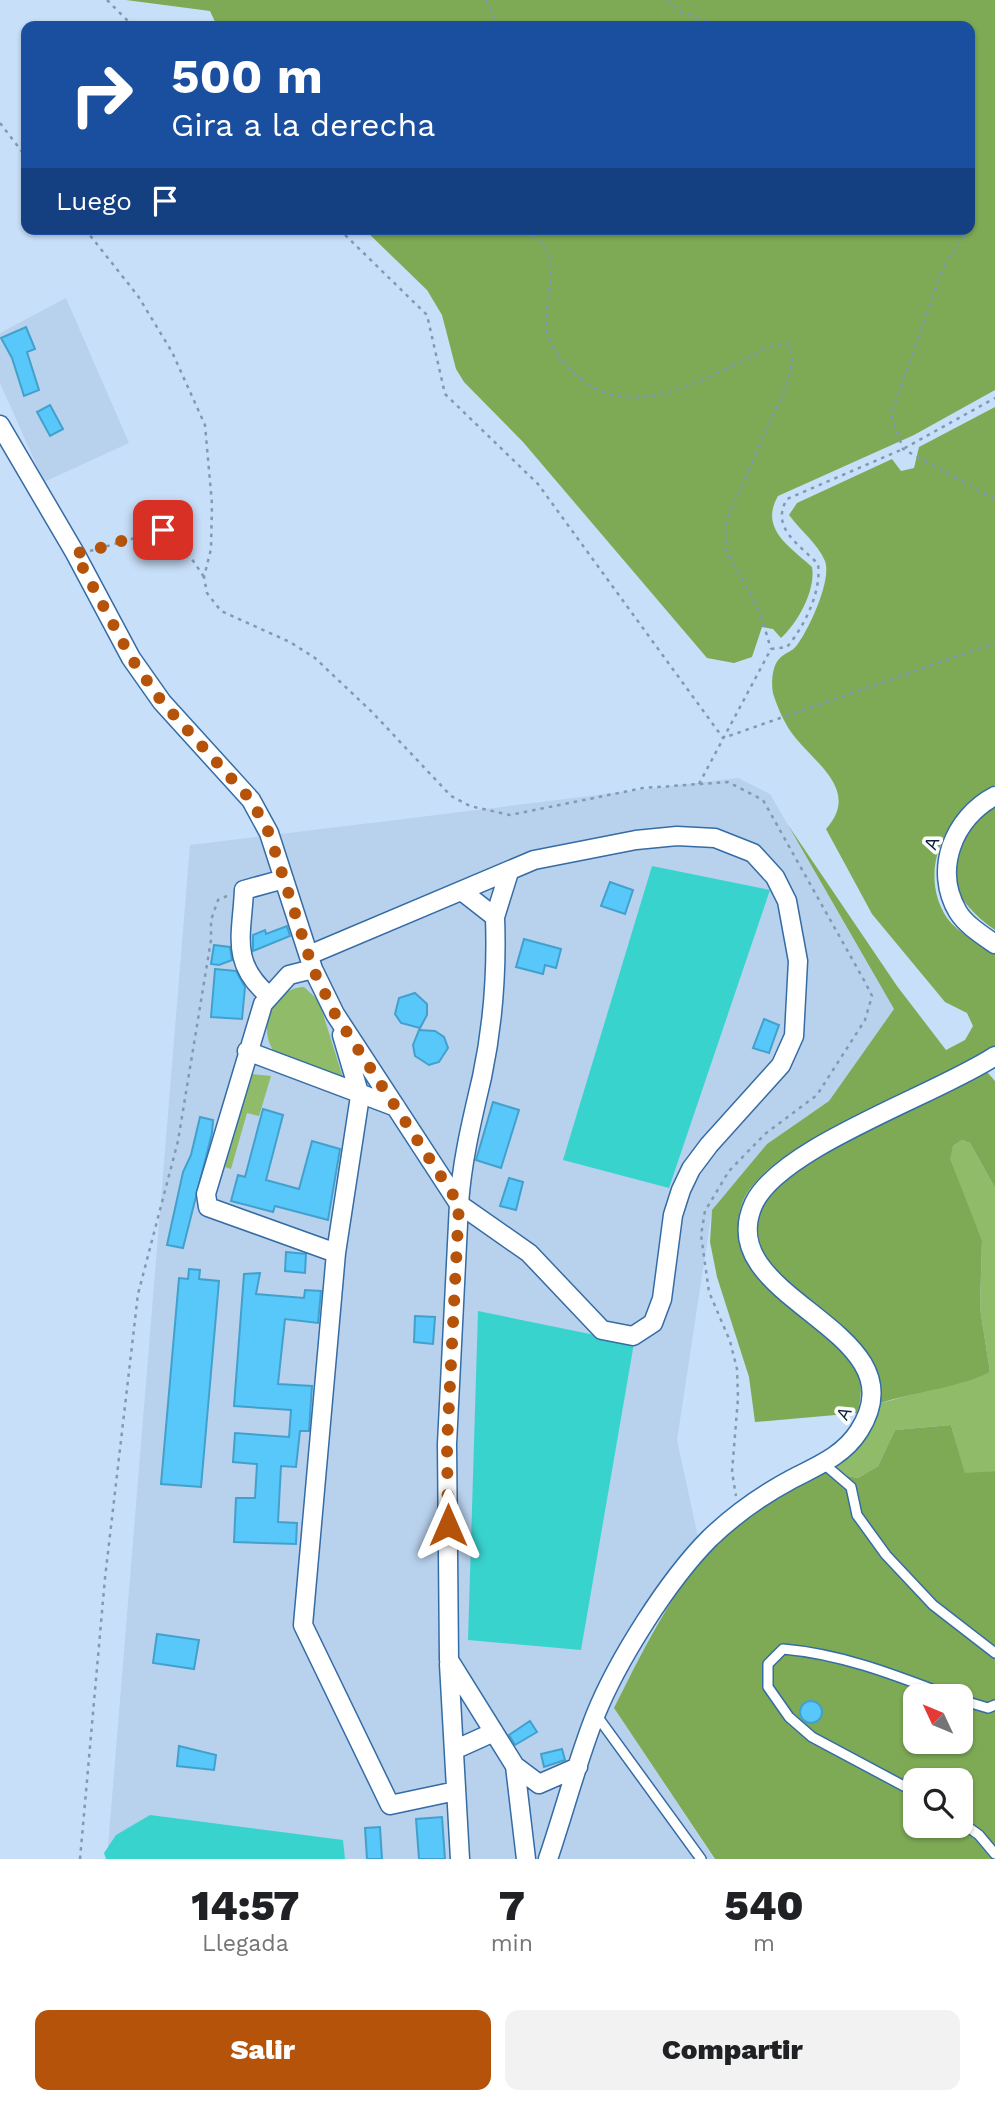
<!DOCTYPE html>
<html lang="es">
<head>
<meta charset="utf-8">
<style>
  body { margin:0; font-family:"Work Sans",sans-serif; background:#f2f2f2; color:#202124; height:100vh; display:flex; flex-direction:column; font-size:26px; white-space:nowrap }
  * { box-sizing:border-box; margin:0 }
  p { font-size:23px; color:#757577 }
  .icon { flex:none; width:38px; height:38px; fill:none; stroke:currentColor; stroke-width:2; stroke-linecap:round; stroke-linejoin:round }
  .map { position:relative; height:1859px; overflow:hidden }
  .details { display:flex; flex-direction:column; background:#fff; flex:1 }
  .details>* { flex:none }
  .hud { position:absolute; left:21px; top:21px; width:954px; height:214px; border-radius:14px; box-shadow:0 2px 5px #0004; background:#1a4fa0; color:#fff; overflow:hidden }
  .needle { width:46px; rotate:314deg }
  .fabs { position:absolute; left:903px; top:1684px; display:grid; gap:14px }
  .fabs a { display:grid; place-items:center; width:70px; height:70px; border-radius:14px; background:#fff; box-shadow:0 2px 5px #0004; font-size:35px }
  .pin { position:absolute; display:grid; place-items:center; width:60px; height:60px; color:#fff; margin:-30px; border-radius:14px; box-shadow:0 4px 10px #0006 }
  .me { position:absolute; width:77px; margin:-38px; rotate:0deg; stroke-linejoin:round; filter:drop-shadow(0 0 5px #0008) }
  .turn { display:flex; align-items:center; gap:24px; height:147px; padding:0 35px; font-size:32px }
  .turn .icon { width:91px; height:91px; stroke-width:2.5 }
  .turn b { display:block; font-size:49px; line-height:60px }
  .then { display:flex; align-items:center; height:66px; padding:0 35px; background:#0003; gap:14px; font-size:26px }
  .eta { display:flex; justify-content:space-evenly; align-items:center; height:119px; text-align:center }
  .eta b { font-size:42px; font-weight:800; line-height:49px }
  .button { display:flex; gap:14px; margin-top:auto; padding:14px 35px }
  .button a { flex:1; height:80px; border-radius:14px; background:#b45309; color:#fff; font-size:28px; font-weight:800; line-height:80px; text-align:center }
  .button a+a { background:#f2f2f2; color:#202124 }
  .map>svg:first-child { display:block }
  .built { fill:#b8d1ed }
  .green { fill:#90bb68 }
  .forest { fill:#7eaa55; fill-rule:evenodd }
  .water { fill:#39d3ce }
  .building { fill:#58c7fa; stroke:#42a1cc; stroke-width:2 }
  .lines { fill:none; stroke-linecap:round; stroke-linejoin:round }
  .lane-casing { stroke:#346ca5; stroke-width:12 }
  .street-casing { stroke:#346ca5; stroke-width:21 }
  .path { stroke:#8299b2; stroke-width:2.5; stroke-dasharray:3.5 5; stroke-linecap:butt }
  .lane { stroke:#fff; stroke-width:9 }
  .street { stroke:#fff; stroke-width:18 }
  .route { stroke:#b45309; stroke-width:12; stroke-dasharray:0 21.6 }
  .labels { text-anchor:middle; stroke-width:7; stroke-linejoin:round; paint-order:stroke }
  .street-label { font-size:19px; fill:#0a2239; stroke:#fdfdfd }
</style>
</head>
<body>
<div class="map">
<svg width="995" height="1859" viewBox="0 0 995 1859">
  <rect width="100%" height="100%" fill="#c8dff9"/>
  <path class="built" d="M66,298L129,443L44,482L0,383V333Z
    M738,778L770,794L894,1009L829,1101L767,1144L712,1210L677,1440L703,1560L659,1619L614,1708L714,1859H107L190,845Z"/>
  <path class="green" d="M304,987L319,1001L343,1078C326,1074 305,1072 290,1065C252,1047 264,989 304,987Z
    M251,1074L271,1076L259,1116L247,1113L231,1169L225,1167Z
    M962,1140L970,1143L995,1188V1471L965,1474L951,1425L895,1430L878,1466L858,1478L822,1471L878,1404L990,1372L980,1308L982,1240L949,1159L953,1146Z"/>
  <path class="forest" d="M126,0H995V390L914,435L778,496C759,529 790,547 812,567C816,590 798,623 781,638L773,629L762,627L752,657L734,663L707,658L523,442L464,382L456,369L442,315L427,290L364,229H970V26H217L210,11Z
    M995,407V785C949,808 915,869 947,918C958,933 979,943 995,954V1046L970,1064C914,1091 767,1145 743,1201C731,1231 744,1257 760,1281C787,1306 853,1344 860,1380C862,1391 860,1402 858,1413L755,1422L749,1377L717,1277L710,1242L712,1210L767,1144L829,1101L894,1009L788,825L897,986L946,1050L965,1040L973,1026L967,1013L945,1002L872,914L826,829C862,789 812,762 791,732C784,722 776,704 773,693C771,683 772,665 780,658C786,652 792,652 797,645C809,629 832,580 825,561C818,544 800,530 789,515L797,503L892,459L901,471L914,468L919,447Z
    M995,804V930C936,888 942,848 995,804Z
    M987,1072L995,1081V1188L970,1143L962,1140L953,1146L950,1159L982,1240L980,1308L990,1372C955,1389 915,1391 878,1404C887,1315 770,1308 756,1234C743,1168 940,1099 987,1072Z
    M951,1425L965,1473L995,1471V1859H715L614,1708C646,1645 682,1567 740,1522C765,1502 795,1487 822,1471L858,1478L878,1466L895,1430ZM915,1696H961V1741H915ZM915,1780H961V1825H915Z"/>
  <path class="water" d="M652,866L770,890L669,1188L563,1160Z
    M478,1311L634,1343L581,1650L468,1640Z
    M150,1815L343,1840L345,1859H106L104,1853L116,1835Z"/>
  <path class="building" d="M26,327L35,349L27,352L39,390L24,396L12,358L1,338Z
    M50,405L63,429L50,436L37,412Z
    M610,882L633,890L625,914L601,906Z
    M287,926L290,936L253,951V935L265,930L266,934Z
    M524,939L561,949L556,968L545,965L543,974L516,967Z
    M214,945L230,947L232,960L219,965L211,964Z
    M215,969L236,971L245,987L242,1019L211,1017Z
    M415,993L427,1004V1015L420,1028L401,1023L395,1014L399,998Z
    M764,1019L779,1025L769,1053L753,1048Z
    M419,1030L435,1031L444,1037L448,1048L439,1062L429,1065L415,1056L413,1045Z
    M493,1102L519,1110L501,1168L476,1160Z
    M263,1109L283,1115L266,1180L299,1189L312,1141L340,1149L328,1220L275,1206L273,1212L231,1201L238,1175L245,1177Z
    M200,1117L213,1120L212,1133L183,1248L167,1245L183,1172L191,1155Z
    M509,1178L523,1182L516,1210L500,1206Z
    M286,1252L306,1254L305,1273L285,1271Z
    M189,1269L200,1270L199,1279L219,1281L201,1487L161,1484L179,1278L188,1279Z
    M260,1273L256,1294L304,1298L305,1290L321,1291L318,1323L285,1319L278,1384L312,1386L309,1431H300L296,1467L281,1466L278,1522L297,1523L296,1544L234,1542L236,1498H255L257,1464L233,1462L235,1433L289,1437L291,1410L234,1406L244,1274Z
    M415,1316L435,1317L433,1344L414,1342Z
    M157,1634L199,1640L194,1669L153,1663Z
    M800 1712a11 11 0 1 1 22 0a11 11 0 1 1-22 0Z
    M530,1721L537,1732L515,1745L509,1735Z
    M179,1746L216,1755L214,1770L177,1766Z
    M562,1749L565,1760L544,1767L541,1754Z
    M442,1817L445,1859H419L416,1819Z
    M380,1827L382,1859H367L365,1828Z"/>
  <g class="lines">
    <g class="lane-casing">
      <path id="lane" d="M824,1464L851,1487L857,1515L886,1555L933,1605L995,1653
        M961,1700L988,1708L995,1705
        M597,1716L701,1859
        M915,1792L812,1737L789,1717L768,1687V1664L783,1649C842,1654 895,1675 950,1696
        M961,1822L979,1835L995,1854"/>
    </g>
    <g class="street-casing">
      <path id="street" d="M0,425L75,553L131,658L162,702L251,800L269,833L313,969L335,1014L459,1204L447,1444L449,1660L515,1766L526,1859
        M995,796C953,818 933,870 958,912C966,925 982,935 995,944
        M495,917L509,872
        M309,955L534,860L636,840L677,836L715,838L753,853L775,877L787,901L798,961L794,1036L781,1065L709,1145L691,1169L681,1190L673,1215L662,1299L653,1323L633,1336L602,1330L529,1253L459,1204C462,1160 472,1120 482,1077C493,1025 497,971 495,917L463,892
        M313,969L289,975L263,1004L206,1194L208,1207L336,1253
        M268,995C230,962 242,935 244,890L284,879
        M342,1035L360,1096L336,1253L303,1625L390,1805L456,1791
        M247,1051L396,1107
        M449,1664L460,1859
        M454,1750L494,1732
        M515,1766L539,1784L578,1767
        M548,1859C564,1812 577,1762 595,1716C617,1661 668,1580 710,1538C733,1516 764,1494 792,1479C817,1466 843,1456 859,1431C925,1328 708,1301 754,1203C782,1146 938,1094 995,1056"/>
    </g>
    <path class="path" d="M107,0L133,26
      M486,0L500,26
      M667,0L681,12L719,26
      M0,123L26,157
      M85,229L138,296L172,352L205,425L212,504L211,549L204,577L207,593L221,611L290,642L315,658L372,712L451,796L470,806L510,815L643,788L728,782L763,800L865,982L872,996L865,1020L817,1095L765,1134L729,1171L705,1211L701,1235L709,1292L730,1341L737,1369L738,1398L732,1472L736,1496
      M339,229L427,315L445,394L538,484L723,738L995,643
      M499,229C510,234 526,232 535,237C565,254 542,305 547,332C551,351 571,372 585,382C633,417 695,384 740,362C763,351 761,345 789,344L793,362L785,389L726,521V550L759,609L771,649
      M970,229L944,265L891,414L903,449L995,499
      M90,551L163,530L177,537L204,577
      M699,784L771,649L787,647C804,627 822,591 818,564C799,544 770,528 787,499L903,449L995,398
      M80,1859L105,1578L138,1294L178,1141L211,940V920L218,900L227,896"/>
    <use href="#lane" class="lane"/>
    <use href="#street" class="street"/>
  </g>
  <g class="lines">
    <path class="route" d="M163,530C132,534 106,550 75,553L131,658L162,702L251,800L269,833L313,969L335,1014L459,1204L447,1444L448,1525"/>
  </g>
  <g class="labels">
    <g class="street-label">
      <text transform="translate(931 843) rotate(-69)" y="7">A</text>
      <text transform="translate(843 1413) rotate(-63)" y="7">A</text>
    </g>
  </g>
</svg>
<div class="fabs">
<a><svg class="needle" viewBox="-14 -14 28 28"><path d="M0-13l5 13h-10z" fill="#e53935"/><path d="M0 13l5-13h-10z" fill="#757577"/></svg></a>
<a><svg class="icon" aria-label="search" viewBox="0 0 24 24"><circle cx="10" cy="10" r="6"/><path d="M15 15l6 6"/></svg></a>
</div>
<div class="pin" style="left:163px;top:530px;background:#d93025"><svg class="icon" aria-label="arrive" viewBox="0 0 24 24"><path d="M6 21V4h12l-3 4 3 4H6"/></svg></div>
<svg class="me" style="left:448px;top:1525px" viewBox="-20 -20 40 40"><path d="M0-17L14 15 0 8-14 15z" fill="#b45309" stroke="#fff" stroke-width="4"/></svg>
<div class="hud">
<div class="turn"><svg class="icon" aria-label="right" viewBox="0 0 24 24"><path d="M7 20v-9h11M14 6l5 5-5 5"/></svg><div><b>500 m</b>Gira a la derecha</div></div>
<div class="then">Luego<svg class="icon" aria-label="arrive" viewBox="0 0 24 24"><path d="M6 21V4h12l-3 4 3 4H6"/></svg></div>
</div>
</div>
<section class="details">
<div class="eta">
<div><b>14:57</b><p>Llegada</p></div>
<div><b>7</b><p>min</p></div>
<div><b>540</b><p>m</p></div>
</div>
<div class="button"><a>Salir</a><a>Compartir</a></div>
</section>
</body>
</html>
